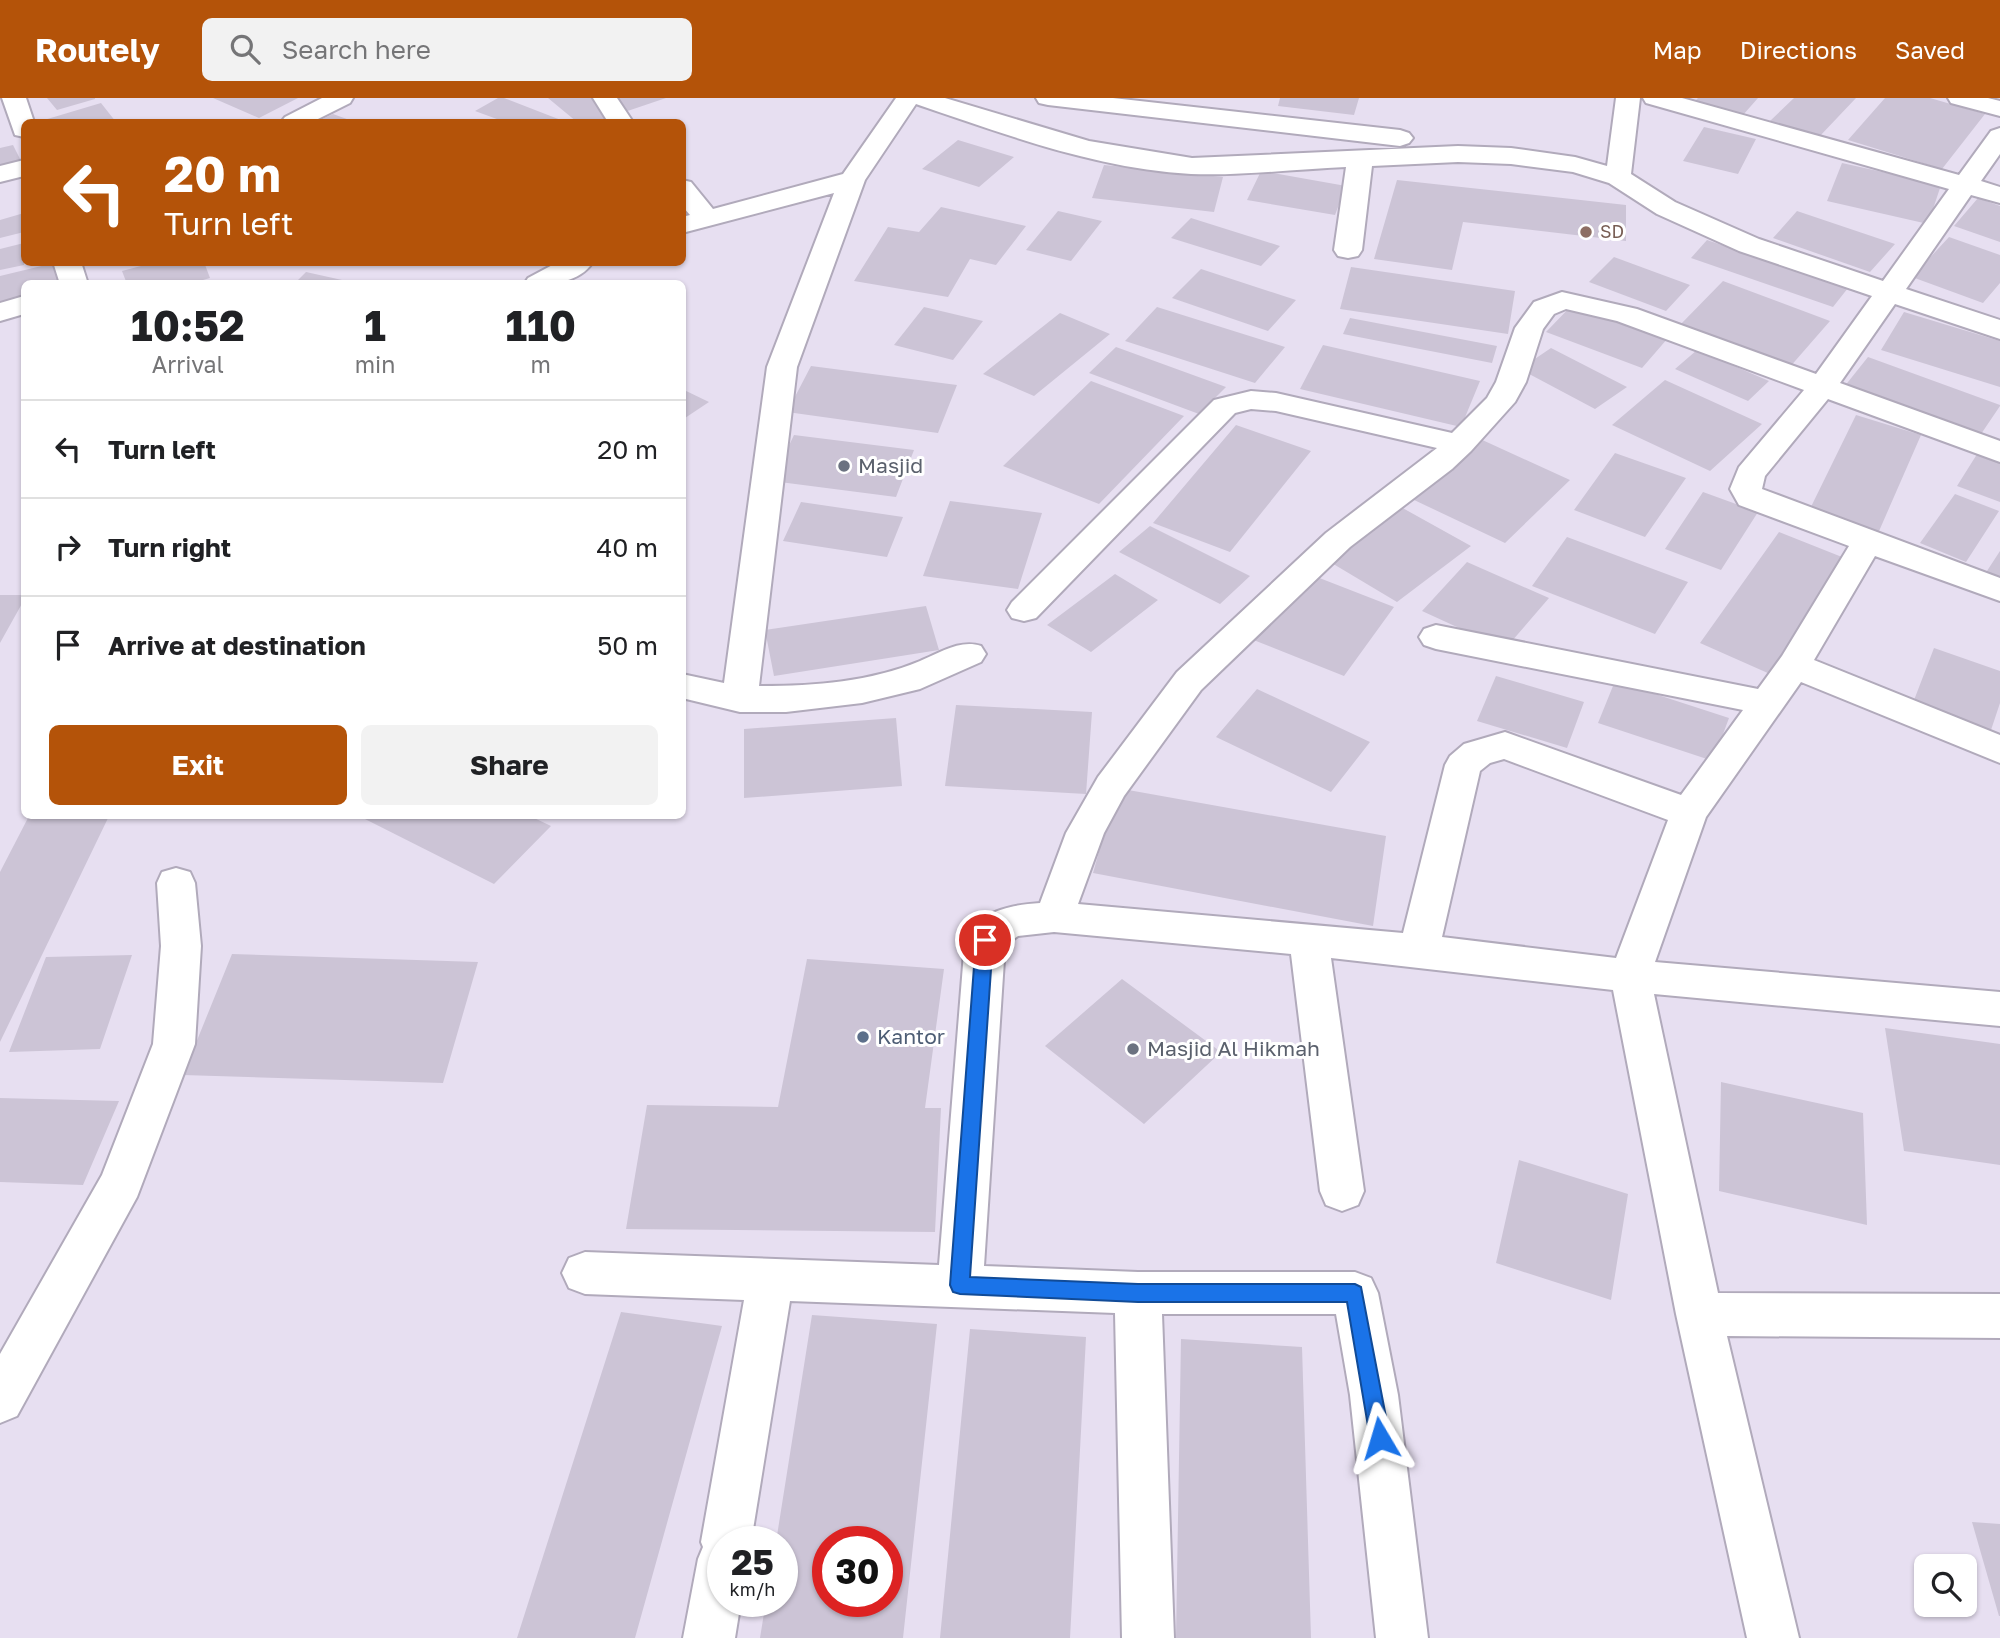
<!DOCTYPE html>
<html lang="en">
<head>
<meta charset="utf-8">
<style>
  body { margin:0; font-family:"Golos Text",sans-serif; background:#f2f2f2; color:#202124; height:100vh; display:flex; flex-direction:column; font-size:26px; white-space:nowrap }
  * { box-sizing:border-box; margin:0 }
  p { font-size:23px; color:#757577 }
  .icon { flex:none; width:38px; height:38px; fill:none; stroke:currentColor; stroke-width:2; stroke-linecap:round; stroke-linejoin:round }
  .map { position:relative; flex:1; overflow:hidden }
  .side { position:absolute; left:21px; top:182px; width:665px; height:539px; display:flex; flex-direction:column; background:#fff; border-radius:10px; box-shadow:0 2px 5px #0004 }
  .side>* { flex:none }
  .banner { position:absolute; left:21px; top:21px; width:665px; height:147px; border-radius:10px; box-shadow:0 2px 5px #0004; background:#b45309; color:#fff; overflow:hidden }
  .tools { position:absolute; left:1914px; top:1456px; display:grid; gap:14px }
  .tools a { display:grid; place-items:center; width:63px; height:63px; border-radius:10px; background:#fff; box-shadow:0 2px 5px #0004; font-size:35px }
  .speed { position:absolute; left:707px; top:1428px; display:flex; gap:14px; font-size:35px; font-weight:700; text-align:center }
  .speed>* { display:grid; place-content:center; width:91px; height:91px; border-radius:50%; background:#fff; box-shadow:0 2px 5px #0004; line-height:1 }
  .speed small { font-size:18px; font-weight:400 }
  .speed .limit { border:10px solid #d22; background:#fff; color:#111 }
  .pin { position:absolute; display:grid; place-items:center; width:60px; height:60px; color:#fff; margin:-30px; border:4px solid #fff; border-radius:50%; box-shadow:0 2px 7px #0007 }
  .me { position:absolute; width:77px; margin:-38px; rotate:353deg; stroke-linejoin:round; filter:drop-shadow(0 0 5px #0008) }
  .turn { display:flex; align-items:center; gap:24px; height:147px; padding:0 28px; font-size:32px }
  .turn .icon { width:91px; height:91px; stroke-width:2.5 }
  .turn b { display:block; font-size:49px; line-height:60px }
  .eta { display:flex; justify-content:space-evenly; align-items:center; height:119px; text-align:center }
  .eta b { font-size:42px; font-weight:700; line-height:49px }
  .action { display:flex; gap:14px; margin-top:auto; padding:14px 28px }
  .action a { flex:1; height:80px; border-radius:10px; background:#b45309; color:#fff; font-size:28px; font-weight:700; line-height:80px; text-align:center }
  .action a+a { background:#f2f2f2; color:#202124 }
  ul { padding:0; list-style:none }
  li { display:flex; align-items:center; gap:21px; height:98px; padding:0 28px; border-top:2px solid #e0e0e0 }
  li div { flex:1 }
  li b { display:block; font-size:26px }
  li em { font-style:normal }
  header { display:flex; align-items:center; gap:42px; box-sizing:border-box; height:98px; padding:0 35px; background:#b45309; color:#fff }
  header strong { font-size:33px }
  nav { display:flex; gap:38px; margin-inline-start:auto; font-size:24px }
  .search { width:490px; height:63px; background:#f2f2f2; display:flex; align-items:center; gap:18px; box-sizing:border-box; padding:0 24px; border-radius:10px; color:#757577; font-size:26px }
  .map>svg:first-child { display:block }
  .building { fill:#ccc4d6; fill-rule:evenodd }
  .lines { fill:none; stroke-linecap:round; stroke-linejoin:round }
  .minor-casing { stroke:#b1aabb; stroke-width:4 }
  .minor { fill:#fff; fill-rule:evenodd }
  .route { fill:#1a73e8; stroke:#114b97; stroke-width:2 }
  .education-dot { fill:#8d6e63; stroke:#fff; stroke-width:2.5 }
  .worship-dot { fill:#6b7280; stroke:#fff; stroke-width:2.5 }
  .service-dot { fill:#5c6f8a; stroke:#fff; stroke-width:2.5 }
  .labels { text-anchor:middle; stroke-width:6; stroke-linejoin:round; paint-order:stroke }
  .far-education-label { font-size:18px; fill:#785e54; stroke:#fff; text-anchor:start }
  .worship-label { font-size:21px; fill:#5b616d; stroke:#fff; text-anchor:start }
  .service-label { font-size:21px; fill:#4e5e75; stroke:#fff; text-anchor:start }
</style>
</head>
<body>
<header>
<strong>Routely</strong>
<div class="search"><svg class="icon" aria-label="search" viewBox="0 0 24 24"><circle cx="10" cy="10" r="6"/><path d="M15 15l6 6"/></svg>Search here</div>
<nav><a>Map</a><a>Directions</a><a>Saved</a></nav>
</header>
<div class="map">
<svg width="2000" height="1540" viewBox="0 0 2000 1540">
  <rect width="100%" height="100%" fill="#e7dff1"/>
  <path class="building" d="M47,0H95V1L57,12Z
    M213,0H298L259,20Z
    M498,0H504L566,24H505L475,13Z
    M548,0H666L595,24H577Z
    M1280,0H1359L1354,17L1278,8Z
    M1698,0H1758L1743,17L1695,3Z
    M1794,0H1856L1819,39L1770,23Z
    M1885,0H1930L1985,16L1942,71L1848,42Z
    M101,5L116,24H46L44,22Z
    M333,16L355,24H316Z
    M1704,29L1756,41L1738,76L1683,63Z
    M958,42L1014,59L979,89L922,71Z
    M13,47L21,63L0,69V50Z
    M1842,65L1941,87L1928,126L1827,103Z
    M1104,67L1223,79L1214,114L1092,100Z
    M1261,73L1346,88L1335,117L1247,102Z
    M1397,82L1626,107V143L1463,124L1452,172L1374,161Z
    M1978,100L2000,108V144L1954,128Z
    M941,109L1026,128L996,167L970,161L948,199L854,183L888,129L919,134Z
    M1058,113L1102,123L1071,163L1026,152Z
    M1797,113L1895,146L1870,174L1773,140Z
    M24,115V134L0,140V122Z
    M1191,120L1280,148L1261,168L1171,140Z
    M1949,139L2000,157V185L1983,205L1912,179Z
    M1707,142L1848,190L1833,209L1691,160Z
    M24,145V167L0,172V151Z
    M1614,159L1690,187L1666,213L1589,184Z
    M58,164L67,186H24V200L0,206V178Z
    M156,164H204L210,180L189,186H127L122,173Z
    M1351,169L1515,193L1508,236L1340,211Z
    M1201,171L1296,202L1268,233L1172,200Z
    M306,174L342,182L339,186H294Z
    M1723,183L1830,223L1789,270L1679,228Z
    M1574,205L1668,240L1642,270L1546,234Z
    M924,209L983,223L953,262L894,247Z
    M1157,209L1285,249L1255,285L1125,243Z
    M1904,214L2000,243V289L1881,252Z
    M1060,215L1110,236L1034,298L983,276Z
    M1350,220L1497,248L1492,265L1343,236Z
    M1323,247L1480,283L1461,329L1300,291Z
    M1116,249L1226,289L1199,316L1089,275Z
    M1551,250L1627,289L1595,311L1520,271Z
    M1697,252L1769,283L1748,303L1675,271Z
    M1868,259L2000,307V308L1979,339L1844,289Z
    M811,268L957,287L938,335L787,314Z
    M1665,282L1762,326L1710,373L1612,327Z
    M1091,283L1184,318L1099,406L1003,368Z
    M682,291L709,304L682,322Z
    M1856,317L1921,337L1876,440L1807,417Z
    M1236,327L1311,353L1230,454L1153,425Z
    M794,337L914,352L896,399L772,383Z
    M1478,340L1570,382L1505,445L1412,401Z
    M1979,353L2000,361V404L1957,388Z
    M1615,355L1686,380L1645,439L1574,412Z
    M1703,394L1758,414L1721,472L1665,451Z
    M1955,396L1999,413L1966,464L1920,445Z
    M950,403L1042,415L1018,491L923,478Z
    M801,404L903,419L887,459L783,443Z
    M1399,408L1471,448L1397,504L1325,461Z
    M1150,428L1250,478L1220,506L1119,454Z
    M1779,434L1847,461L1770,576L1700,545Z
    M1567,439L1688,484L1655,536L1532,488Z
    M2000,453V482L1985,476Z
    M1467,464L1549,500L1505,551L1422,513Z
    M1304,474L1394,509L1344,578L1251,541Z
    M1115,476L1158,502L1091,554L1047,527Z
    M0,497H24V502L0,545Z
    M926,508L939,552L774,578L765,532Z
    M1934,550L2000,573V605L1989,638L1911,610Z
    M1496,578L1584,604L1567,650L1477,623Z
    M1615,583L1729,620L1713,663L1598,625Z
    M1257,591L1370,644L1331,694L1216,639Z
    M956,607L1092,614L1086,696L945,688Z
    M896,620L902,688L744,700V631Z
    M1117,690L1386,738L1373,828L1093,775Z
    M29,718H109L0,944V774Z
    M359,718H530L551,728L494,786Z
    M232,856L478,864L443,985L183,977Z
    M132,857L100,951L9,954L46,859Z
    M807,861L944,871L925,1010H941L935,1134L626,1131L647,1007L778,1009Z
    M1122,881L1221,954L1144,1026L1045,948Z
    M1885,930L2000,946V1067L1904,1053Z
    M1721,984L1863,1015L1867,1127L1719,1093Z
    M0,1000L119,1003L83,1087L0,1084Z
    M1519,1062L1628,1096L1611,1202L1496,1165Z
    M621,1214L722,1228L635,1540H517Z
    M812,1217L937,1226L903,1540H760L766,1503H782V1444H776ZM828,1444H887V1503H828Z
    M970,1231L1086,1239L1070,1540H940Z
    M1181,1241L1302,1249L1311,1540H1176Z
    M1972,1424L2000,1426V1518H1999Z"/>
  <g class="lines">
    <g class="minor-casing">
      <path id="minor" d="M2,0H26L34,24H24V39L15,37Z
        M322,0H353L350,5L312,24H281L285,19Z
        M593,0H617L633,24H608Z
        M896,0H945L1089,43L1192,60L1458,48L1511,50L1575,59L1607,68L1616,0H1640L1631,76L1675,104L1759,141L1883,183L1949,91L1646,5L1643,0H1682L1959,77L1991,33L2000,30V56L1981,83L2000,89V105L1971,97L1906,191L2000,222V241L1895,206L1840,285L2000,343V364L1828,301L1765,378L1762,391L2000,480V503L1875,458L1814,562L2000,637V665L1801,584L1706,719L1655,864L2000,894V928L1654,896L1718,1195L2000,1196V1240L1727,1238L1799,1540H1747L1676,1216L1613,892L1331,860L1364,1093L1358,1107L1342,1113L1326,1107L1320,1093L1291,856L1054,834L1018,838L1005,847L984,1168L1138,1174H1355L1371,1180L1378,1195L1398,1297L1428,1540H1376L1350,1297L1336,1216H1162L1174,1540H1122L1115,1215L790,1203L751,1444H723V1503H741L735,1540H683L698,1461L703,1449L701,1444L744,1202L585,1196L569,1190L562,1175L569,1160L585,1154L939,1167L965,842C980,813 1009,807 1040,805L1066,735L1098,679L1177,574L1326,435L1437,350L1276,313L1251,311L1235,315L1036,520L1024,523L1012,520L1007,512L1012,504L1214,302L1251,293L1276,295L1452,335L1487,300L1496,284L1515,230L1534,204L1562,194L1637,211L1816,276L1872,198L1739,153L1657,116L1609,85L1573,74L1511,66L1458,64L1372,68L1362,152L1358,158L1348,160L1338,158L1334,152L1346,69C1296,71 1241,78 1191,76C1097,71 1004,36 916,6L865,82L797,269L759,588C813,588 870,584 920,563C940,555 960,541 981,548L986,556L981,564L920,591L862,605L786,614H740L682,600V576L724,585L767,269L834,95L682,135V119L690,117L682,108V82L691,84L713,111L843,76ZM1566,211L1617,223L1804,292L1739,369L1730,391L1739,407L1849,448L1782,558L1758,591L1436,527L1424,531L1419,539L1424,547L1436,551L1743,612L1681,697L1505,634L1464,646L1450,658L1445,667L1403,835L1078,806L1104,735L1124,698L1201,592L1350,449L1452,371L1471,353L1515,304L1526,284L1543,231L1554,216ZM1504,661L1668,722L1616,860L1442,839L1480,673L1490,665Z
        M1036,0H1113L1400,32L1409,35L1413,40L1409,45L1400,48L1048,7L1039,5Z
        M1948,0H1988L2000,3V18L1951,5Z
        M24,62V78L0,84V68Z
        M53,164H81L88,186H60Z
        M558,164H593C578,187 548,186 524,186L528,180Z
        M24,198V216L0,223V205Z
        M176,770L190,774L195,785L201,848L195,946L137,1099L17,1318L0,1325V1256L102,1077L153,946L161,848L157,785L162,774Z"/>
    </g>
    <use href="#minor" class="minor"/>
  </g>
  <path class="route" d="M985,835L990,837L993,842L970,1179L1138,1186H1355L1361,1189L1390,1340L1387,1347L1380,1350L1373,1347L1370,1340L1347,1204H1138L960,1196L953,1194L950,1187L976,842L979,837Z"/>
  <circle class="education-dot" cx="1586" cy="134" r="7"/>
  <g class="worship-dot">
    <circle cx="844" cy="368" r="7"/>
    <circle cx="1133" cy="951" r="7"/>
  </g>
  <circle class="service-dot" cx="863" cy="939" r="7"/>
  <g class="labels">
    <g class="far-education-label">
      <text x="1600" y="140">SD</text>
    </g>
    <g class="worship-label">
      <text x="858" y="375">Masjid</text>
      <text x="1147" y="958">Masjid Al Hikmah</text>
    </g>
    <g class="service-label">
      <text x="877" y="946">Kantor</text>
    </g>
  </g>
</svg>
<div class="tools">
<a><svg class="icon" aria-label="search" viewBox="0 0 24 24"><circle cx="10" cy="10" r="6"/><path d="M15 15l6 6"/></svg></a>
</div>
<div class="speed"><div>25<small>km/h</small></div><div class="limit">30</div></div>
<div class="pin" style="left:985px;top:842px;background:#d93025"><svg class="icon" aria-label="arrive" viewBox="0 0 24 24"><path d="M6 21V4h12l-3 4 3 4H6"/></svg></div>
<svg class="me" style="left:1380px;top:1340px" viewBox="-20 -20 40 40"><path d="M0-17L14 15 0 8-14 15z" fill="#1a73e8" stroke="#fff" stroke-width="4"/></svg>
<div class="banner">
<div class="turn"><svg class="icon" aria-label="left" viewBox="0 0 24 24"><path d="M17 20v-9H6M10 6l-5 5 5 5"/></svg><div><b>20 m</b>Turn left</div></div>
</div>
<section class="side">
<div class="eta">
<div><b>10:52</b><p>Arrival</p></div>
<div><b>1</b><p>min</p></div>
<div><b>110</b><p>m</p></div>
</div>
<ul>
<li><svg class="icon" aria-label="left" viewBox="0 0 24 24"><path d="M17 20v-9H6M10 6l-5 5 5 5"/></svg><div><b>Turn left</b></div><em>20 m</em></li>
<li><svg class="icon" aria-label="right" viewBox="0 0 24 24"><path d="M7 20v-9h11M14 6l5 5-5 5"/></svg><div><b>Turn right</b></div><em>40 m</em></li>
<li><svg class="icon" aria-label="arrive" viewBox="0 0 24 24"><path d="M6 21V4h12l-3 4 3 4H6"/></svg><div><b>Arrive at destination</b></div><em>50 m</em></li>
</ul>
<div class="action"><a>Exit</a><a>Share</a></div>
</section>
</div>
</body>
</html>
